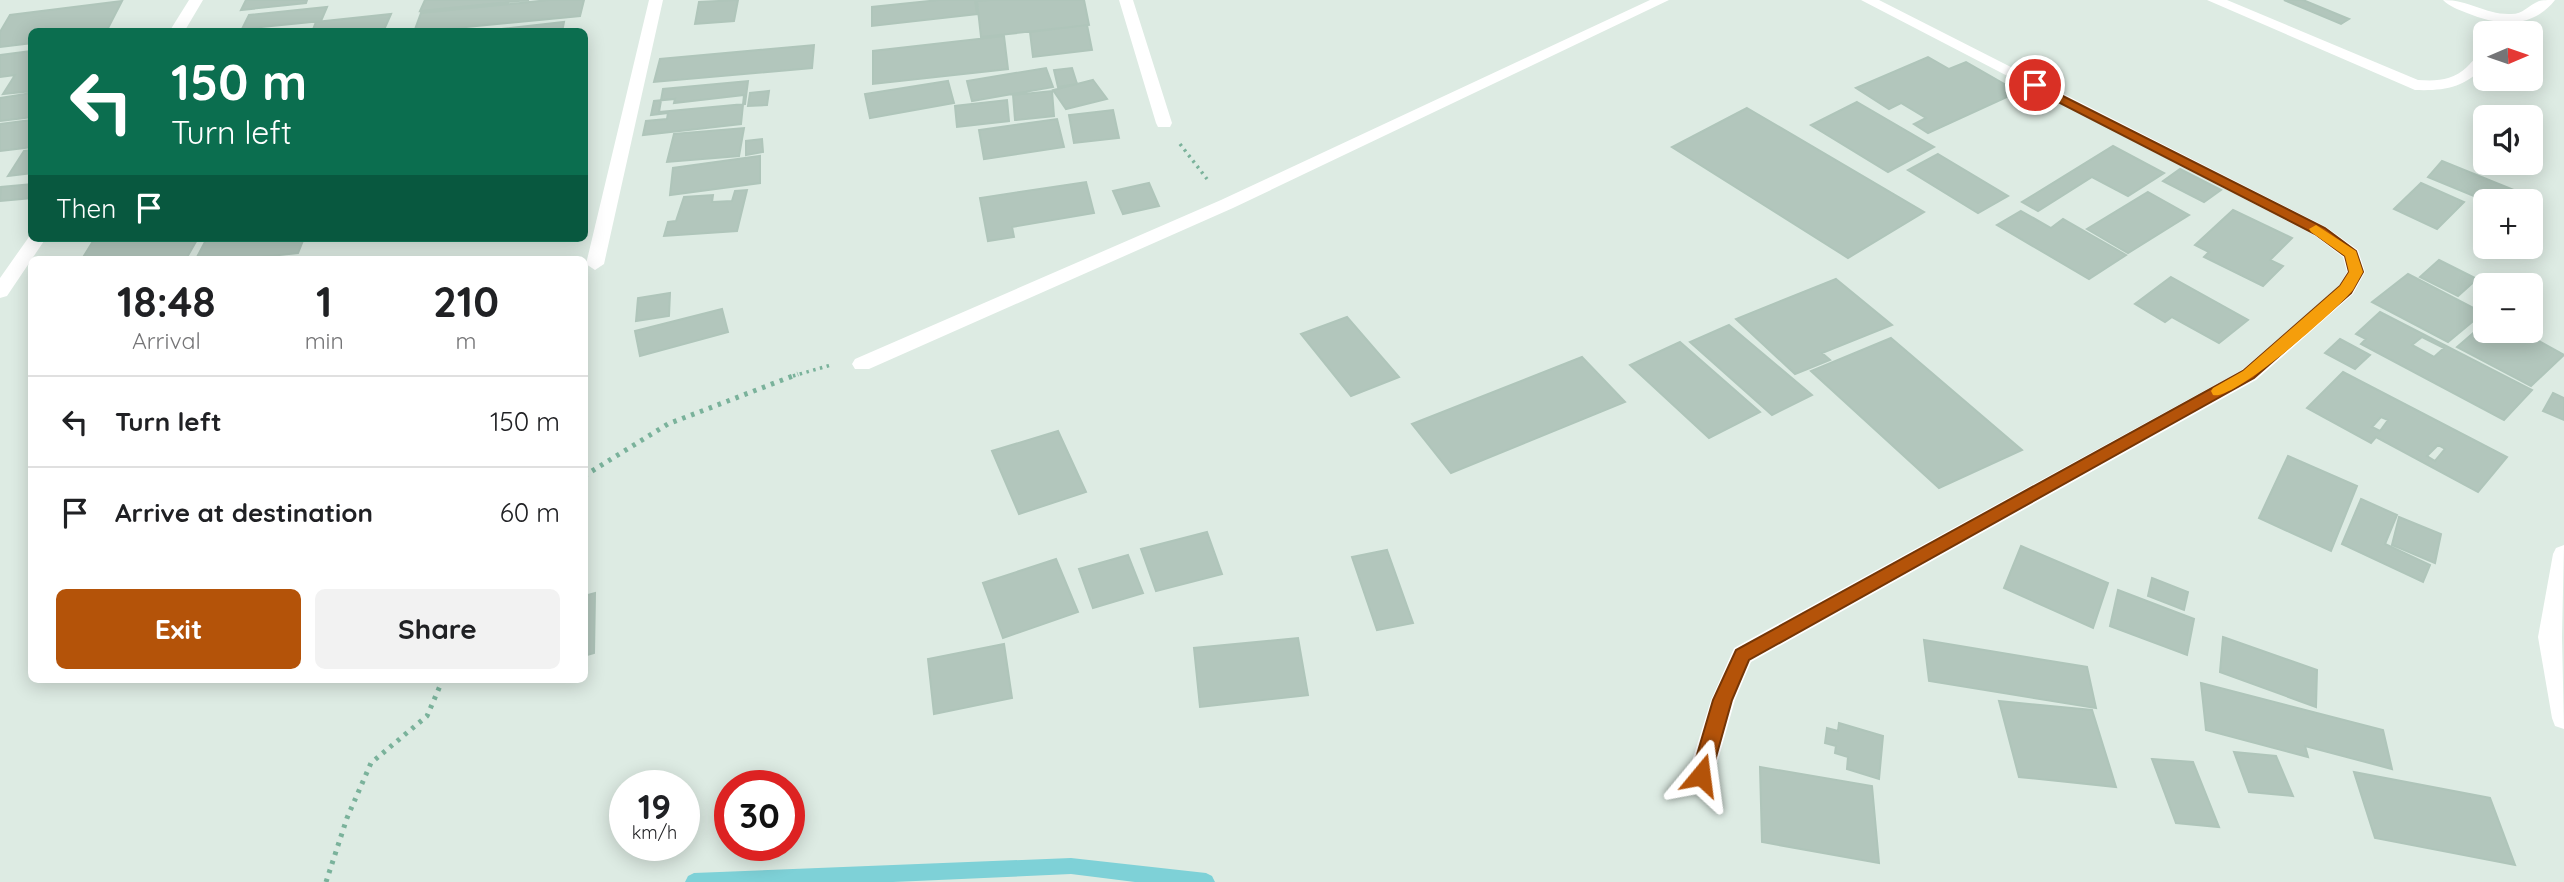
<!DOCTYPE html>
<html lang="en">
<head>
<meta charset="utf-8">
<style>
  body { margin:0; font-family:Quicksand,sans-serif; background:#f2f2f2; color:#202124; height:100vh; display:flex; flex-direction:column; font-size:26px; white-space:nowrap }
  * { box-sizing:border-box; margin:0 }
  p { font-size:23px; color:#757577 }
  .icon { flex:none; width:38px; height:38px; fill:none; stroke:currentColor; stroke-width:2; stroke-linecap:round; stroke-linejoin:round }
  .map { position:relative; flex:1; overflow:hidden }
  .side { position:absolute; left:28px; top:256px; width:560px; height:427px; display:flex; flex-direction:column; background:#fff; border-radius:10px; box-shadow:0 4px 18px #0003 }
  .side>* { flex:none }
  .top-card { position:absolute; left:28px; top:28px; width:560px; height:214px; border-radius:10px; box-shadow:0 4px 18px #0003; background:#0b6e4f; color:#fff; overflow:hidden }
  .needle { width:46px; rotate:88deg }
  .controls { position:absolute; left:2473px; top:21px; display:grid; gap:14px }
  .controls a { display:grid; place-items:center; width:70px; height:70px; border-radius:10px; background:#fff; box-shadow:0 4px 18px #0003; font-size:35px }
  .speed { position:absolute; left:609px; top:770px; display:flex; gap:14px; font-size:35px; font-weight:700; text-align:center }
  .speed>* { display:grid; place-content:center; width:91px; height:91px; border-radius:50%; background:#fff; box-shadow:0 4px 18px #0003; line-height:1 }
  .speed small { font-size:18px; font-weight:400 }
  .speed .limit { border:10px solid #d22; background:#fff; color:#111 }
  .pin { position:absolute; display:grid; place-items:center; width:60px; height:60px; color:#fff; margin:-30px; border:4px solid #fff; border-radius:50%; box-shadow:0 2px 7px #0007 }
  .me { position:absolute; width:77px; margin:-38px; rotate:16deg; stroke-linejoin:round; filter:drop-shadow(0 0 5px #0008) }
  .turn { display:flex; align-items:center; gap:24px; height:147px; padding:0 28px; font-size:32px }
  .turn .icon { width:91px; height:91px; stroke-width:2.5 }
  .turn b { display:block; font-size:49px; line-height:60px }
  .then { display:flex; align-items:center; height:66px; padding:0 28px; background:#0003; gap:14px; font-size:26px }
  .eta { display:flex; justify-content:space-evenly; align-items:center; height:119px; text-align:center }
  .eta b { font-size:42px; font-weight:800; line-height:49px }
  .button { display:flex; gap:14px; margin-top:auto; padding:14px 28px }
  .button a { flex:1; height:80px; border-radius:10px; background:#b45309; color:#fff; font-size:28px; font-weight:800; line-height:80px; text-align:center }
  .button a+a { background:#f2f2f2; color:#202124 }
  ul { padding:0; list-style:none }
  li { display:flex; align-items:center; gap:21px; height:91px; padding:0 28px; border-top:2px solid #e0e0e0 }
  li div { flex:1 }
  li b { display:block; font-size:26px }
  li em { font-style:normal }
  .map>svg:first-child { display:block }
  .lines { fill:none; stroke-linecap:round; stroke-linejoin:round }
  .stream { fill:#7ed1d7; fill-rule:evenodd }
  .building { fill:#b2c6bc; stroke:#afc5ba; stroke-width:2; fill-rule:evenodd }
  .path-far1 { stroke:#7ab29b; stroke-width:3.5; stroke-dasharray:2.5 4.5; stroke-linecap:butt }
  .path { stroke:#7ab29b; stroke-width:5; stroke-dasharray:3.5 6; stroke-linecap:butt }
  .minor { fill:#fff; fill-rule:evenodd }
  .route { fill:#b45309; stroke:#753606; stroke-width:2 }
  .slow { fill:#f59e0b }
</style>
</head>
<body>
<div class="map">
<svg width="2564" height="882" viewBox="0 0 2564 882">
  <rect width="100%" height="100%" fill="#ddebe3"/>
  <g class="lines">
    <path class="stream" d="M1071,858L1206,873L1212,876L1215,882H1135L1071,874L893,882H685L688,876L694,873Z"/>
  </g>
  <path class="building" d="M246,0H307L306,3L241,10Z
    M425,0H529L420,11Z
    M549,0H584L580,16L414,32L421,13Z
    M738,0L734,21L695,24L699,2Z
    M939,0H975L977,14L872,26V7Z
    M990,0H1084L1089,25L981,37L977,1Z
    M2284,0H2303L2349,19L2341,24Z
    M122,1L106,32H32V43L0,47V32L10,15Z
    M327,7L321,21L242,29L249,15Z
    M391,14L383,32H312L316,22Z
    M564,22L562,32H475Z
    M1087,25L1092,50L1033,57L1030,32Z
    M1004,36L1008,69L873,84V51Z
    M814,45L812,68L654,82L660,59Z
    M32,51V91L3,94L15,75L0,77V55Z
    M1928,57L1949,69L1966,62L2018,92L1928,133L1914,124L1926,118L1901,103L1889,109L1856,88Z
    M1046,68L1053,87L972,101L967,81Z
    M1072,68L1077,84L1058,87L1054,70Z
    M1093,80L1107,99L1066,109L1053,90Z
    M748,81L745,104L659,112L663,89Z
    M948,81L954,103L870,118L865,94Z
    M769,91L767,105L748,106L750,93Z
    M1052,91L1054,116L1015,120L1013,95Z
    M32,93V117L0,121V98Z
    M744,95L741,124L643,135L646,121L667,119L668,113L651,115L654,101L675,99L674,103Z
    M1007,100L1009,121L957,127L955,106Z
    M1857,102L1934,147L1888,172L1811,125Z
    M1747,108L1924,212L1848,258L1672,147Z
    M1113,110L1119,138L1074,143L1069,115Z
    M1057,119L1064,147L984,159L979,130Z
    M32,120V147L0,151V124Z
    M744,128L739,156L667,162L674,134Z
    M762,139L763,152L746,155V141Z
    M2113,146L2164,173L2128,196L2092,177L2038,211L2022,202Z
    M32,150V173L8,176L24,151Z
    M1938,154L2008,196L1978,213L1908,170Z
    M760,156V183L670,195L673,168Z
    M2442,161L2521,193L2514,201H2486L2428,177Z
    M2180,169L2221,190L2204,202L2163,181Z
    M1086,182L1094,213L1012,227L1014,237L988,241L980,198Z
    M1149,183L1159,206L1123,214L1113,191Z
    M2421,183L2464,202L2437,229L2394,209Z
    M32,184V198L0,201L1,187Z
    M747,190L737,231L664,236L668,222L676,221L684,197L713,195L712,202L732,201L735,191Z
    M2148,192L2189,215L2128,253L2087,229Z
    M2233,210L2292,238L2270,260L2283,266L2263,286L2204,257L2209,252L2195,245Z
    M2021,211L2051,228L2063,219L2126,255L2089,279L1997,225Z
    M95,238H198L186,259H82Z
    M207,238H304L298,253L243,259H196Z
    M2439,260L2477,279L2458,296L2420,277Z
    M2408,274L2483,313L2448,342L2372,302Z
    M2171,277L2248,320L2219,343L2172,317L2165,322L2135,304Z
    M1836,279L1892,325L1822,353L1830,360L1795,374L1736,319Z
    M670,293L669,316L636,321L638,298Z
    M722,309L728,332L640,356L635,331Z
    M2380,312L2532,390L2504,420L2361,344L2366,339L2356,334ZM2422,337L2444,348L2434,357L2412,345Z
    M1347,317L1399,377L1351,396L1301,334Z
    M2485,323V331L2504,341L2515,332L2512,331H2521L2564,355L2531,386L2457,347Z
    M1729,325L1812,395L1772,415L1690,342Z
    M1891,338L2022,450L1939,488L1811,371Z
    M2340,339L2370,355L2355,369L2325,353Z
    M1680,342L1760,412L1709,438L1630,365Z
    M1582,357L1625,402L1451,473L1412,424Z
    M2343,372L2507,457L2478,492L2376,437L2371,443L2307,408ZM2381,417L2388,420L2380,431L2372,427ZM2438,445L2445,449L2435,461L2427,456Z
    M2553,393L2564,398V420L2543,411Z
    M1058,431L1086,492L1019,514L992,451Z
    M2288,456L2357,486L2331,551L2259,518Z
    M2361,499L2397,515L2385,544L2430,565L2423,582L2342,544Z
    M2399,517L2441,534L2435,563L2392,545Z
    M1207,532L1222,574L1156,591L1141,549Z
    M2021,546L2108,583L2093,628L2004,588Z
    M1387,550L1413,623L1377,630L1352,557Z
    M1128,555L1143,593L1093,608L1079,569Z
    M1056,559L1078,612L1003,638L983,583Z
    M2152,578L2188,592L2184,610L2148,596Z
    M2118,590L2194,619L2187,655L2110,626Z
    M595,593L594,653L584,656V596Z
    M2223,637L2317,670L2316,707L2220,672Z
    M1298,638L1308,695L1200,707L1194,648Z
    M1924,640L2087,667L2096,708L1929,681Z
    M1004,644L1012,698L934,714L928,659Z
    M2201,683L2383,730L2392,769L2305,746L2308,757L2206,730Z
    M1999,701L2092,710L2116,787L2019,777Z
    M1839,723L1883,736L1879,779L1847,769L1848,757L1835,753L1836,746L1825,743L1827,728L1838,731Z
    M2234,752L2276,756L2293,796L2249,792Z
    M2152,759L2193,762L2219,827L2176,823Z
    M1760,767L1872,786L1879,863L1762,842Z
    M2354,772L2490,798L2515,865L2375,838Z"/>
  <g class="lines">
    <path class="path-far1" d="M1180,144L1207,179
      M793,376L831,365"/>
    <path class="path" d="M584,476L668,424L798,374
      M326,882L347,818L371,763L427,716L443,679"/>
    <path class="minor" d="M189,0H203L184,32H169Z
      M649,0H663L604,264L595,270L586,264Z
      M1119,0H1133L1172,123L1170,127H1158L1156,123Z
      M1650,0H1669L1233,208L869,369H855L852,364L855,359L1221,200Z
      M1861,0H1879L2326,227L2358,250L2365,272L2353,294L2256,380L1751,662L1735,700L1714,774L1710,782L1701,785L1692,782L1688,774L1711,700L1734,648L2242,370L2339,286L2347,272L2343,257L2314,235Z
      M2207,0H2227L2418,80C2437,81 2452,81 2467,67C2473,61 2477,55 2485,52V66C2464,88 2444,91 2415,90Z
      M2443,0C2470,0 2484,14 2509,14C2523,15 2527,6 2539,1C2543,0 2551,0 2555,0C2532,29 2499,26 2467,13C2459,10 2449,6 2443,0Z
      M31,234L32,238H46L7,296L0,298V278Z
      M2564,545L2562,637L2564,729L2555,726L2552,718L2538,637L2553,554L2556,548Z"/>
  </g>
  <path class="route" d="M2035,82L2325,228L2356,251L2363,272L2351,293L2254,378L1749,660L1732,700L1711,775L1708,781L1701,783L1694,781L1691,775L1713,700L1736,650L2243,371L2340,286L2349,272L2345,256L2315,234L2031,88V83Z"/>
  <path class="slow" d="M2316,225L2356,251L2363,272L2353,290C2338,309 2234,401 2213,395L2211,391L2213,388L2243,371L2340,286L2349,272L2345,256L2311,232L2309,229Z"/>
</svg>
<div class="controls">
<a><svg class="needle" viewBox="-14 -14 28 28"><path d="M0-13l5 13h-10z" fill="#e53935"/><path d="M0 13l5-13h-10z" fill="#757577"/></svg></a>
<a><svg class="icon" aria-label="sound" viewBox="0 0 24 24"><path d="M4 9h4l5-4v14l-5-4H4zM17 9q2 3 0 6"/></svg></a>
<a>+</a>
<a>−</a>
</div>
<div class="speed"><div>19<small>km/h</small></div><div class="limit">30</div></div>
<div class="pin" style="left:2035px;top:85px;background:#d93025"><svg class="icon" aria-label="arrive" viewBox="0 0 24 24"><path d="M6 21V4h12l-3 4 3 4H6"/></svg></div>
<svg class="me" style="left:1701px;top:775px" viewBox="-20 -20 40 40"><path d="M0-17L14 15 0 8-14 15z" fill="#b45309" stroke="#fff" stroke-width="4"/></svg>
<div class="top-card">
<div class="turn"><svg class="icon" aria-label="left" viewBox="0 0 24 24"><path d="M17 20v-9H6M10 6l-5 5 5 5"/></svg><div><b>150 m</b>Turn left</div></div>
<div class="then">Then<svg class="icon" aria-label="arrive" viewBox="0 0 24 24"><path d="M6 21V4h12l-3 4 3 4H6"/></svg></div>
</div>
<section class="side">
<div class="eta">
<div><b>18:48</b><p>Arrival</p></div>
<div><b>1</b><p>min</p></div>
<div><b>210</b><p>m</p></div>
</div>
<ul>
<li><svg class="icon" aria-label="left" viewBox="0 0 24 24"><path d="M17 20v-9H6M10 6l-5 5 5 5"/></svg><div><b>Turn left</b></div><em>150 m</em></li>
<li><svg class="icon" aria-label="arrive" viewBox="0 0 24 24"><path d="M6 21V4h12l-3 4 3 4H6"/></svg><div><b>Arrive at destination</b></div><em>60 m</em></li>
</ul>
<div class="button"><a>Exit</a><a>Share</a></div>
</section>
</div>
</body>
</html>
